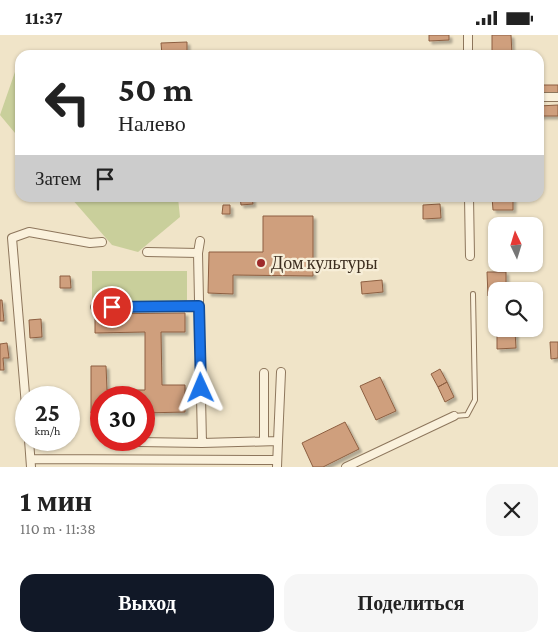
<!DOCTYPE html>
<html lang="ru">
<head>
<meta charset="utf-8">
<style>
  body { margin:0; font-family:"Crimson Pro",serif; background:#f6f6f6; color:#222; height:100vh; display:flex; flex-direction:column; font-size:19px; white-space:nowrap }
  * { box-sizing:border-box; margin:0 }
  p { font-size:16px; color:#767676 }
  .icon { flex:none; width:28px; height:28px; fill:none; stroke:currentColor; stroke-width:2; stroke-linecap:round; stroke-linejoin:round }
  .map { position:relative; height:432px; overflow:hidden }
  .sheet { display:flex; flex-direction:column; background:#fff; flex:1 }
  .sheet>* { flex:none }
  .banner { position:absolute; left:15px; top:15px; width:529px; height:152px; border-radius:15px; box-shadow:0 1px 4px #0004; background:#fff; color:#222; overflow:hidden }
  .needle { width:32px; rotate:356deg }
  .controls { position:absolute; left:488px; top:182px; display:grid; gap:10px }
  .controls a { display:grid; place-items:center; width:55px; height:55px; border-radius:10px; background:#fff; box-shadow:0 1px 4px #0004; font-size:25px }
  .speed { position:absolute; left:15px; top:351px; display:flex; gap:10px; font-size:25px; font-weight:700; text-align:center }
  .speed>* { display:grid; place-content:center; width:65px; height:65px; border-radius:50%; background:#fff; box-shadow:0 1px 4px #0004; line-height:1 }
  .speed small { font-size:12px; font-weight:400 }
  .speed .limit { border:8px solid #d22; background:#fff; color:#111 }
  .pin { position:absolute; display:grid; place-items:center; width:42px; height:42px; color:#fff; margin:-21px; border:2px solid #fff; border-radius:50%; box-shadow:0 1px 5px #0007 }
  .me { position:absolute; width:55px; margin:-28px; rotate:359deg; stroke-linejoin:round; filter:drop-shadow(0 0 4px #0008) }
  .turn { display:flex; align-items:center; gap:18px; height:105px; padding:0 20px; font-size:22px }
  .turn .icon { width:65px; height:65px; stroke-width:2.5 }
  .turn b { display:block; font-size:35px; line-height:42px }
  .then { display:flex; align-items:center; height:48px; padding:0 20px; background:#0003; gap:10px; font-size:19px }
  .round { display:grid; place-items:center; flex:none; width:52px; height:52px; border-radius:15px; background:#f6f6f6 }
  .headline { display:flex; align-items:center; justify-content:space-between; height:85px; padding:0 20px }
  h1 { font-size:30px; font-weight:700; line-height:38px }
  .primary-button { display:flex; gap:10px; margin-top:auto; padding:10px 20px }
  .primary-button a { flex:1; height:58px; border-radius:15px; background:#111827; color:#fff; font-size:20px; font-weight:700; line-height:58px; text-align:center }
  .primary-button a+a { background:#f6f6f6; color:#222 }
  .status { display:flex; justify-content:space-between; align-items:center; height:35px; padding:0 25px; background:#fff; direction:ltr }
  .status svg { height:14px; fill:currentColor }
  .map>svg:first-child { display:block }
  .green { fill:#c9cf9b }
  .building { fill:#cf9f7d; stroke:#8d5f41; filter:url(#shadow) }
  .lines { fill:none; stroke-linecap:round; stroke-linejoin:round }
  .lane-casing { stroke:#8d765c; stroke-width:6 }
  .street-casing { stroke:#8d765c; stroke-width:10 }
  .lane { stroke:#faf1dc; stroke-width:4 }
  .street { stroke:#faf1dc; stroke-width:8 }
  .route-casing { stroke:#114b97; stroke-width:12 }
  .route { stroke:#1a73e8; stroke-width:9 }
  .poi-dot { fill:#9e2a2b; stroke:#f7eed8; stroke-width:2 }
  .labels { text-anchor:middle; stroke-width:4.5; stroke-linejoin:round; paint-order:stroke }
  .poi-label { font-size:18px; fill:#3d2e20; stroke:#f7eed8; text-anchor:start }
</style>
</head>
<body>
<div class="status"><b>11:37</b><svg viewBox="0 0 49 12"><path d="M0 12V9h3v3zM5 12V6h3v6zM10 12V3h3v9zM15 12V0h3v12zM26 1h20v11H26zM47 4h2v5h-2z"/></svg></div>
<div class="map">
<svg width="558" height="432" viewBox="0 0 558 432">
  <defs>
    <filter id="shadow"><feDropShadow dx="3" dy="3" stdDeviation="1" flood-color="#0004"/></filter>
  </defs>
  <rect width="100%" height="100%" fill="#f0e4c8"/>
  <path class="green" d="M20,33V104L0,80L16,34Z
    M71,163H178L180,182L138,217L112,210Z
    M92,236H187V266L92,267Z"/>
  <path class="building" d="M429,0H449V5L429,6Z
    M492,0H511L512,20H492Z
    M187,7V20H162L161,8Z
    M539,50H558V60H539Z
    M558,70V81H539V71Z
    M240,162H252L253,169L241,170Z
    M492,162H513V175H493Z
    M440,169L441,183L423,184V170Z
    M223,170H230V179H222Z
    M263,181H313V241L233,240V259L208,258L209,217H263Z
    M487,237H506V256H496V261H488Z
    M60,241H70L71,253H60Z
    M382,245L383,257L362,259L361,247Z
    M0,265H2L4,286H0Z
    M185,278V297H161L162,350H185V377L144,378V362H101V378H91V331H106L107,355H145V297L95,298V279Z
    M41,284L42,302L30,303L29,285Z
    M515,296L516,313L497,314V297Z
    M550,307H558V323L551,324Z
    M7,308L9,323H3L4,335H0V309Z
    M440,334L447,347L438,352L431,339Z
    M380,342L396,376L376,385L360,351Z
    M447,347L454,362L445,367L438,352Z
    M345,387L359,414L323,432H313L302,408Z"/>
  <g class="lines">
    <g class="lane-casing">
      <path id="lane" d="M454,381L467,380L475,365L473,259"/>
    </g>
    <g class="street-casing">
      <path id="street" d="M468,0V20
        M539,62H558
        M469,162L470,221
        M200,206L198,218L202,408
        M147,217L198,218
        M95,272L199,271
        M264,338V406
        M26,371L12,203L29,197L90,208L102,207
        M29,405L31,432
        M278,406L281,337
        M138,407L202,408L278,406L277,432
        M31,424L277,425
        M346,432L454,381"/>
    </g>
    <use href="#lane" class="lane"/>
    <use href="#street" class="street"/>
  </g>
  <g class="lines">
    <g class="route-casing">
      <path id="route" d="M112,272L199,271L201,353"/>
    </g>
    <use href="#route" class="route"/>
  </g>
  <circle class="poi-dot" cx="261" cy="228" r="5"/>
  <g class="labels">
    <g class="poi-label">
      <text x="271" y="234">Дом культуры</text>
    </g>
  </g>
</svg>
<div class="controls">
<a><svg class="needle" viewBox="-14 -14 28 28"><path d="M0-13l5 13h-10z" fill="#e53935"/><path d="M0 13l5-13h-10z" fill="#767676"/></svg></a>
<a><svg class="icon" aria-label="search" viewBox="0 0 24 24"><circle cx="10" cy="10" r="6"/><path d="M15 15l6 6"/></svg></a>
</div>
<div class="speed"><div>25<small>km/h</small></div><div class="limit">30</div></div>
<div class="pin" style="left:112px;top:272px;background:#d93025"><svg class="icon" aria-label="arrive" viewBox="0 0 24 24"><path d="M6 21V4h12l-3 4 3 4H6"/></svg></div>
<svg class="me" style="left:201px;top:353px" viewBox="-20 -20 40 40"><path d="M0-17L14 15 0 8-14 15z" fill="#1a73e8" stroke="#fff" stroke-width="4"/></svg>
<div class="banner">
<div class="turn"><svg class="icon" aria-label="left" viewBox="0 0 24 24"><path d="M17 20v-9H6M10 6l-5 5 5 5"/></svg><div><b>50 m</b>Налево</div></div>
<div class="then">Затем<svg class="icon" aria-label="arrive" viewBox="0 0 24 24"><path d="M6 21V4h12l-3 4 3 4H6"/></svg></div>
</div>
</div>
<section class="sheet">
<div class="headline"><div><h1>1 мин</h1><p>110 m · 11:38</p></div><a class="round"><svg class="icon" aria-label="close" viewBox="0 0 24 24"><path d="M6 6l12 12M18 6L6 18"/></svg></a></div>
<div class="primary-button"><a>Выход</a><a>Поделиться</a></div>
</section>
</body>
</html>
